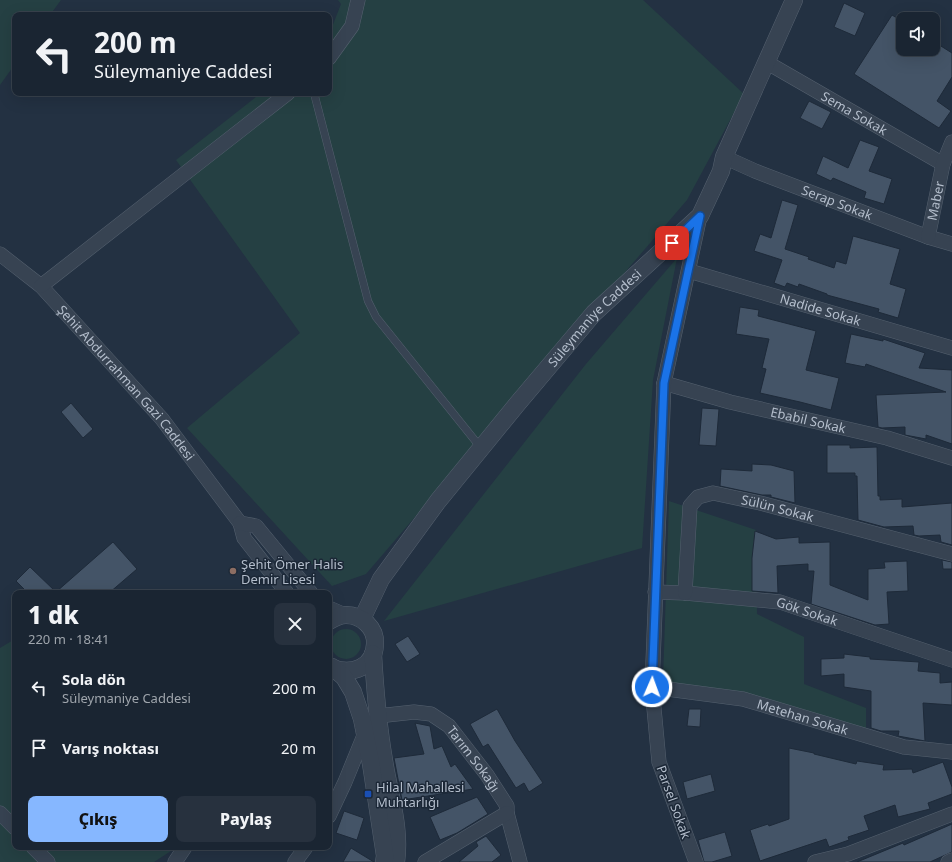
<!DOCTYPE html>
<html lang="tr">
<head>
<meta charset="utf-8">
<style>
  body { margin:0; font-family:"Noto Sans",sans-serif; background:#27313e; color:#f1f3f6; height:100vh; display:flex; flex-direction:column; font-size:15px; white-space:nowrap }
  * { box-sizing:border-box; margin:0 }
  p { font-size:13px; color:#9fa5ac }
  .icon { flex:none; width:22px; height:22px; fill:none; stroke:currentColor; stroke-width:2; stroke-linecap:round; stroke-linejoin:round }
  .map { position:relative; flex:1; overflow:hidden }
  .sheet { position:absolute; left:12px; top:590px; width:320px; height:260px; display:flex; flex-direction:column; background:#1a2532; border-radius:8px; box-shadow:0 4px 16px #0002,0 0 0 1px #38424d }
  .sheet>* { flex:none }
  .hud { position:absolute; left:12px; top:12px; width:320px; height:84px; border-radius:8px; box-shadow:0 4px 16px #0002,0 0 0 1px #38424d; background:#1a2532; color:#f1f3f6; overflow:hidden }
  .buttons { position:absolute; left:896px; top:12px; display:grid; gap:8px }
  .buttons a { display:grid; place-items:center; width:44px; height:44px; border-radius:8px; background:#1a2532; box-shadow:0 4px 16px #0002,0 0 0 1px #38424d; font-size:20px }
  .pin { position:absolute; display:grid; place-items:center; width:34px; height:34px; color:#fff; margin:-17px; border-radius:8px; box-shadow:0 2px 6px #0006 }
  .me { position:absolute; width:44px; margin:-22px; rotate:2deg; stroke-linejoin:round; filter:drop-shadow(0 0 3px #0008) }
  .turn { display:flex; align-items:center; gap:14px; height:84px; padding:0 16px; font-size:18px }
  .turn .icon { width:52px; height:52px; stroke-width:2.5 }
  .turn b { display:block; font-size:28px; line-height:34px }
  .round { display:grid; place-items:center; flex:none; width:42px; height:42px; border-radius:8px; background:#27313e }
  .headline { display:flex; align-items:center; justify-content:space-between; height:68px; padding:0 16px }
  h1 { font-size:24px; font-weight:800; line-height:30px }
  .button { display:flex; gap:8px; margin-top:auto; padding:8px 16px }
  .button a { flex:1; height:46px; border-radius:8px; background:#86b7ff; color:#111; font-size:16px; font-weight:800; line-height:46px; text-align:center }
  .button a+a { background:#27313e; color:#f1f3f6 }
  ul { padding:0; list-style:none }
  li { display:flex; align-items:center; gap:12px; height:60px; padding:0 16px }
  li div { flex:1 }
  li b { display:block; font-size:15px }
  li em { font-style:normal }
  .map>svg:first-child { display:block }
  .green { fill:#254043 }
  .building { fill:#445467; stroke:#1e2a39 }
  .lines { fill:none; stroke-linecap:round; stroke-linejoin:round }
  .service-casing { stroke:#55616f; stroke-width:8 }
  .minor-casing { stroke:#55616f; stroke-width:15 }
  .tertiary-casing { stroke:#55616f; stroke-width:18 }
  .service { stroke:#374352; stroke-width:7 }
  .minor { stroke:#374352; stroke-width:14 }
  .tertiary { stroke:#374352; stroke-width:17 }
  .route-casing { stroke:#114b97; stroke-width:10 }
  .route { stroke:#1a73e8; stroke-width:7 }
  .education-dot { fill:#8d6e63; stroke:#1c2837; stroke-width:1.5 }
  .transit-dot { fill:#1a4fb4; stroke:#1c2837; stroke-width:1.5 }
  .labels { text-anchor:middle; stroke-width:3; stroke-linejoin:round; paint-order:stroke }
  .street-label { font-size:13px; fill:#b4becc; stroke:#1c2837 }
  .poi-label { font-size:13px; fill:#b4becc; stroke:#1c2837; text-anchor:start }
</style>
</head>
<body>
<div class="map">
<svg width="952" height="862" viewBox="0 0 952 862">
  <rect width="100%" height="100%" fill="#233142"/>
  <path class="green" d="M0,0H61L50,15H15V64L0,85Z
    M338,0H643L744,94L687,200L366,574L332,586L187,428L300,333L176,160L261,93H329V35L341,4Z
    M677,258L653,380L642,548L384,621L586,364Z
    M669,501L756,530L757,614L804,637V684L866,708V730L663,680Z
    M331 644a15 15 0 1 1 30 0a15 15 0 1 1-30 0Z
    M15,639V847H177L154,862H0V648Z"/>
  <path class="building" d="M844,3L865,13L855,36L834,27Z
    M892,15L903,22V49H933V41L952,53V77L937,101L951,111L939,128L854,74Z
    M809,101L831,112L822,129L800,118Z
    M860,140L879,147L869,171L892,179L884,204L864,198L866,192L833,178L831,181L816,174L823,156L848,168Z
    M782,200L798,205L785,249L809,257L808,259L834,268L836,261L846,264L853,236L900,249L890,284L906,289L898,318L878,312L879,309L827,295V294L799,284L798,287L787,283L785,287L774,283L782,260L754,251L760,234L771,238Z
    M740,307L759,310L758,316L816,331L806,370L839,378L831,410L800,402L760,393L766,369L762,368L769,339L736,334Z
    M851,334L883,341V339L925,353L919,368L952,370V444L926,435V439L905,435V427L882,428L878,427L876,395L946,392L866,364L865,367L845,363Z
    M71,403L93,429L83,438L61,412Z
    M702,408L719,409L716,446L699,445Z
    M827,445H850V448L877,447L878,496H880V500L902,499V507L952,503V545L941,542L940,535L919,536L914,535L913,526L884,527L858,520L857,476H855V473H827Z
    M752,464L771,465L794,471L795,503L771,497V495H762L720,486L721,469L752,471Z
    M755,531L776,539L799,537V543L830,542V585L868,600V569L885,568L884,562L907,561L908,591L887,592L889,624L875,625L811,604L814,571H808V564L777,566L778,593L752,591V558Z
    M113,542L137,569L109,593H28L16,581L30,567L56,592Z
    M942,560L952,562V569H943Z
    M408,636L420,654L407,662L395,644Z
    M844,654L870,657V659L919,662L918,671L940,673V683L952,682V705L923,703L925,741L898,736L899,731H881L871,728V691L844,687V674L821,676V659L844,658Z
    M497,709L515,741L543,783L529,792L524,783L516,788L488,744L483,747L470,724Z
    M689,709H701L700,727L687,726Z
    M415,723L430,726L434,749L442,746L451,767L455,764L473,789L402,800L394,758L424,754Z
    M789,748L814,753V754L856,764L857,761L884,765L883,770L912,769L913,773L943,762L952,787V794L928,803L930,809L898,817L895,805L864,816L869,830L848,837L849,840L829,847L826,839L760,861L750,830L768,824L769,826L789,819Z
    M711,774L715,791L687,799L683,782Z
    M477,797L488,814L457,833L440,840L430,817Z
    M344,811L364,818L357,840L336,833Z
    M952,824V852L930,862H857L903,843L904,845Z
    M725,832L732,856L712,862H704L698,840Z
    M486,836L501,855L492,862H459L478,846L476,842Z
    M351,848L374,862H343Z"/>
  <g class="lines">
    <g class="service-casing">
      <path id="service" d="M314,93L368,301L376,317L481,448"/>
    </g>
    <g class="minor-casing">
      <g id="minor">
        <path d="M329,58L352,26L358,0"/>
        <path id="s1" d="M766,62L943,164"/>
        <path id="s2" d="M724,157L755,171L928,237L952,244"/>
        <path id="s3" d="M928,237L943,164L952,142"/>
        <path id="s4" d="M0,254L41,286L162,419L240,523L244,538L287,593"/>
        <path id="s5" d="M689,271L952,348"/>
        <path d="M41,286L288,93"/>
        <path id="s6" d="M664,383L730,402L887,438L952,458"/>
        <path d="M240,523L256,526L311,593"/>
        <path id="s7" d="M655,592L685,593L780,602L952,660"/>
        <path id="s8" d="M685,593L690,506L698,497L713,493L760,503L952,554"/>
        <path d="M329,608L345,615"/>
        <path id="s9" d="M652,687L743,699L904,747L952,752"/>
        <path id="s10" d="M378,716L414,712L431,714L449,726L487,775L507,806V813L520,862"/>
        <path d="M0,813L15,828"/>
        <path d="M329,816L345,782L365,733"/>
        <path d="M33,847L48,862"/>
        <path d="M175,862L185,847"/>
        <path d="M295,862L306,847"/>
        <path d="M425,862L507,813"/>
        <path d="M696,862L659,762L652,687L664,383L700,216"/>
        <path d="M815,862L848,854L952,814"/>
        <path d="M948,862L952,860"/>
      </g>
    </g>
    <g class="tertiary-casing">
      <g id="tertiary">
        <path id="s11" d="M362,619L381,579L438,501L518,403L594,313L700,216L721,171L724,157L794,0"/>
        <path d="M329,621C334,618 340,615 346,615C362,615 376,628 375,644C374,668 352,675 332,668"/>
        <path d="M373,654C375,689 378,725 384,760C389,794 401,827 396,862"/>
        <path d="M332,667L344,677L353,692L362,719L371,764L385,856L384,862"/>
      </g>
    </g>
    <use href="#service" class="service"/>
    <use href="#minor" class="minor"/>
    <use href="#tertiary" class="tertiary"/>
  </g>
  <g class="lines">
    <g class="route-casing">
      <path id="route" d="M652,687L664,383L700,216L672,243"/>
    </g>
    <use href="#route" class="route"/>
  </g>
  <circle class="education-dot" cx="233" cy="571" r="4"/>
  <rect class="transit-dot" x="364" y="790" width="8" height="8" rx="2"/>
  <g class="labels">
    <g class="street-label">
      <text dy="5" stroke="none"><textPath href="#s1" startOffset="102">Sema Sokak</textPath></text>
      <text dy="5" stroke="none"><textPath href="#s3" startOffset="37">Maber</textPath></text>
      <text dy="5" stroke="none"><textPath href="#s2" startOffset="122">Serap Sokak</textPath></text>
      <text dy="5" stroke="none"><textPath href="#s5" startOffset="137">Nadide Sokak</textPath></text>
      <text dy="5" stroke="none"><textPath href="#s11" startOffset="382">Süleymaniye Caddesi</textPath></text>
      <text dy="5" stroke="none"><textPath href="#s4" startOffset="181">Şehit Abdurrahman Gazi Caddesi</textPath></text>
      <text dy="5" stroke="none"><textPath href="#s6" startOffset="149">Ebabil Sokak</textPath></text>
      <text dy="5" stroke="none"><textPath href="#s8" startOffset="181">Sülün Sokak</textPath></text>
      <text dy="5" stroke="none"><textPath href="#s7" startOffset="154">Gök Sokak</textPath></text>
      <text dy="5" stroke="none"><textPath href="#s9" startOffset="154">Metehan Sokak</textPath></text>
      <text dy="5" stroke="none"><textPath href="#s10" startOffset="116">Tarım Sokağı</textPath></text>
      <text transform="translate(674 802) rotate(70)" y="5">Parsel Sokak</text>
    </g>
    <g class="poi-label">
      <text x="241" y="569">Şehit Ömer Halis<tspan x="241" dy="15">Demir Lisesi</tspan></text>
      <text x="376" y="792">Hilal Mahallesi<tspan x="376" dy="15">Muhtarlığı</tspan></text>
    </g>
  </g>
</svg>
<div class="buttons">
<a><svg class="icon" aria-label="sound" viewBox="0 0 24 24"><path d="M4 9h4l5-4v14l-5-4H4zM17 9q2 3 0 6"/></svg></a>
</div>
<div class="pin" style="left:672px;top:243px;background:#d93025"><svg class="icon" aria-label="arrive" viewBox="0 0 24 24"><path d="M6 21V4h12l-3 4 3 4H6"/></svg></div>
<svg class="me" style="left:652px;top:687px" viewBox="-20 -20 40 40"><circle r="17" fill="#1a73e8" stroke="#fff" stroke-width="3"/><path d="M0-11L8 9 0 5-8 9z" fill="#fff"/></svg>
<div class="hud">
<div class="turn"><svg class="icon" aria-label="left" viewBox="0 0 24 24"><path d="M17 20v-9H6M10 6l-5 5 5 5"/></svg><div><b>200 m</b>Süleymaniye Caddesi</div></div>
</div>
<section class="sheet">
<div class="headline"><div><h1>1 dk</h1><p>220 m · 18:41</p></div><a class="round"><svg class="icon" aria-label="close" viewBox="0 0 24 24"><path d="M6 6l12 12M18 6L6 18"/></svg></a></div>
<ul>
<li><svg class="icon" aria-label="left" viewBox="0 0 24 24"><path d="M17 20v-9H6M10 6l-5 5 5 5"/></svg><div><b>Sola dön</b><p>Süleymaniye Caddesi</p></div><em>200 m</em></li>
<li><svg class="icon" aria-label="arrive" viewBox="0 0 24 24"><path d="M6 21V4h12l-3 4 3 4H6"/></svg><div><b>Varış noktası</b></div><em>20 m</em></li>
</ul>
<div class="button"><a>Çıkış</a><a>Paylaş</a></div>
</section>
</div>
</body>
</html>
